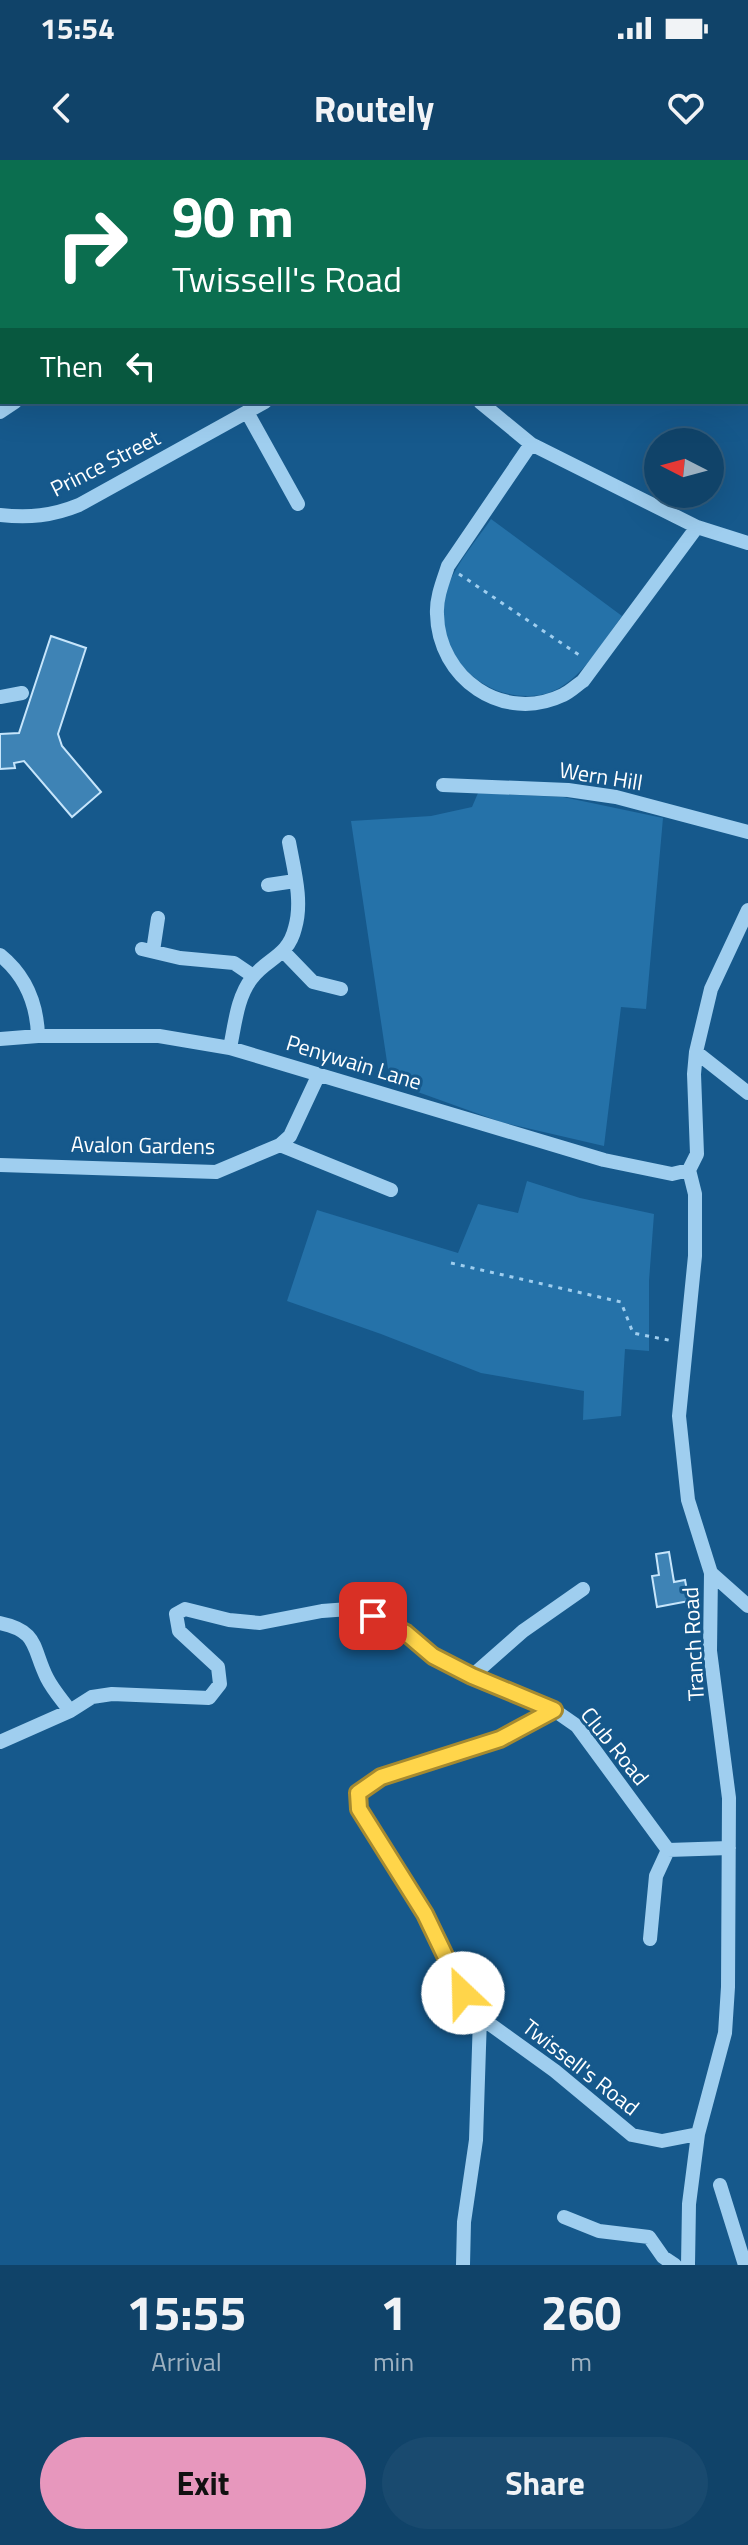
<!DOCTYPE html>
<html lang="en">
<head>
<meta charset="utf-8">
<style>
  body { margin:0; font-family:"Titillium Web",sans-serif; background:#194a6f; color:#f1f3f6; height:100vh; display:flex; flex-direction:column; font-size:30px; white-space:nowrap }
  * { box-sizing:border-box; margin:0 }
  p { font-size:26px; color:#9cb0c0 }
  .icon { flex:none; width:44px; height:44px; fill:none; stroke:currentColor; stroke-width:2; stroke-linecap:round; stroke-linejoin:round }
  .map { position:relative; height:2105px; overflow:hidden }
  .sheet { display:flex; flex-direction:column; background:#104369; flex:1 }
  .sheet>* { flex:none }
  .banner { position:absolute; left:0px; top:0px; width:748px; height:244px; box-shadow:0 8px 32px #0002,0 0 0 2px #305c7d; background:#0b6e4f; color:#fff; overflow:hidden }
  .needle { width:52px; rotate:276deg }
  .buttons { position:absolute; left:644px; top:268px; display:grid; gap:16px }
  .buttons a { display:grid; place-items:center; width:80px; height:80px; border-radius:50%; background:#104369; box-shadow:0 8px 32px #0002,0 0 0 2px #305c7d; font-size:40px }
  .pin { position:absolute; display:grid; place-items:center; width:68px; height:68px; color:#fff; margin:-34px; border-radius:16px; box-shadow:0 4px 12px #0006 }
  .me { position:absolute; width:88px; margin:-44px; rotate:336deg; stroke-linejoin:round; filter:drop-shadow(0 0 6px #0008) }
  .turn { display:flex; align-items:center; gap:28px; height:168px; padding:0 40px; font-size:36px }
  .turn .icon { width:104px; height:104px; stroke-width:2.5 }
  .turn b { display:block; font-size:56px; line-height:68px }
  .then { display:flex; align-items:center; height:76px; padding:0 40px; background:#0003; gap:16px; font-size:30px }
  .eta { display:flex; justify-content:space-evenly; align-items:center; height:136px; text-align:center }
  .eta b { font-size:48px; font-weight:700; line-height:56px }
  .button { display:flex; gap:16px; margin-top:auto; padding:16px 40px }
  .button a { flex:1; height:92px; border-radius:48px; background:#e797bd; color:#111; font-size:32px; font-weight:700; line-height:92px; text-align:center }
  .button a+a { background:#194a6f; color:#f1f3f6 }
  .status { display:flex; justify-content:space-between; align-items:center; height:56px; padding:0 40px; background:#104369; direction:ltr }
  .status svg { height:22px; fill:currentColor }
  header { display:flex; justify-content:space-between; align-items:center; height:104px; padding:0 40px; background:#104369; font-size:36px; font-weight:700 }
  .map>svg:first-child { display:block }
  .green { fill:#2572a9 }
  .building { fill:#3e83b5; stroke:#c6e5fb; stroke-width:2 }
  .lines { fill:none; stroke-linecap:round; stroke-linejoin:round }
  .path { stroke:#9fceef; stroke-width:3; stroke-dasharray:4 6; stroke-linecap:butt }
  .minor { stroke:#9fceef; stroke-width:14 }
  .route-casing { stroke:#a68a30; stroke-width:20 }
  .route { stroke:#ffd54a; stroke-width:14 }
  .labels { text-anchor:middle; stroke-width:6; stroke-linejoin:round; paint-order:stroke }
  .street-label { font-size:22px; fill:#fff; stroke:#16598c }
</style>
</head>
<body>
<div class="status"><b>15:54</b><svg viewBox="0 0 49 12"><path d="M0 12V9h3v3zM5 12V6h3v6zM10 12V3h3v9zM15 12V0h3v12zM26 1h20v11H26zM47 4h2v5h-2z"/></svg></div>
<header><svg class="icon" aria-label="back" viewBox="0 0 24 24"><path d="M15 5l-7 7 7 7"/></svg>Routely<svg class="icon" aria-label="heart" viewBox="0 0 24 24"><path d="M12 20l-8-8c-3-5 5-10 8-4 3-6 11-1 8 4z"/></svg></header>
<div class="map">
<svg width="748" height="2105" viewBox="0 0 748 2105">
  <rect width="100%" height="100%" fill="#16598c"/>
  <path class="green" d="M491,359L622,456C601,484 577,529 540,535C481,544 429,489 446,432C454,406 476,381 491,359Z
    M478,633L563,637L663,658L646,849L621,847L604,986L501,962L390,922L351,661L431,656L472,647Z
    M527,1021L580,1038L654,1054L649,1121V1191L625,1189L621,1256L583,1260L584,1231L481,1213L381,1174L287,1141L317,1050L458,1093L478,1044L518,1053Z"/>
  <path class="building" d="M51,476L86,488L58,574L62,586L101,632L72,657L24,601L14,603L15,608L0,609V574L19,573Z
    M669,1392L674,1422L685,1420L689,1441L657,1447L652,1416L659,1415L656,1394Z"/>
  <g class="lines">
    <path class="path" d="M746,121L748,122
      M459,414L582,497
      M451,1103L621,1142L633,1173L673,1181"/>
    <path class="minor" d="M602,0V2
      M172,2L175,0
      M404,2L409,0
      M0,37L2,41
      M0,103L2,102
      M746,204H748
      M480,242L531,284L697,367L748,383
      M0,252L15,242
      M247,252L298,344
      M531,284L448,406C443,421 436,438 437,454C438,518 503,564 563,535C570,532 577,525 583,521L697,367
      M0,355C29,358 52,356 79,345L265,242
      M0,537L22,533
      M443,625L568,630L616,637L748,672
      M268,725L295,721
      M142,789L180,798L234,803L253,816
      M153,791L158,758
      M284,792L313,822L341,829
      M0,795C26,816 37,843 38,876
      M0,879L38,876H159L230,888L604,1000L672,1014L689,1010
      M230,888C235,864 237,837 252,818C267,798 288,797 295,768C303,741 294,710 289,682
      M696,892L748,933
      M280,985L391,1030
      M0,1005L216,1012L280,985L290,976L319,914
      M711,1413L748,1446
      M0,1463C39,1471 32,1488 47,1518C53,1530 63,1541 70,1551
      M472,1516L523,1471L583,1429
      M554,1550L500,1579L381,1617L358,1633L359,1649L425,1754L463,1833L480,1857L555,1911L632,1975L662,1981L698,1974
      M0,1582L70,1551L92,1537L112,1534L209,1538L220,1524L218,1507L179,1471L176,1454L185,1449L229,1460L260,1463L322,1451L349,1449L373,1456L406,1473L433,1496L472,1516L554,1550L577,1566L668,1690L729,1688
      M650,1779L656,1716L668,1690
      M720,2025L745,2105
      M564,2057L599,2071L649,2077L663,2097L675,2105
      M463,2105L464,2062L476,1980L480,1857
      M688,2105L689,2044L698,1974L725,1873L728,1827L729,1638L710,1491L711,1413L688,1340L679,1256L695,1096V1034L689,1010L697,994L694,914L696,892L711,829L748,750"/>
  </g>
  <g class="lines">
    <g class="route-casing">
      <path id="route" d="M373,1456L406,1473L433,1496L472,1516L554,1550L500,1579L381,1617L358,1633L359,1649L425,1754L463,1833"/>
    </g>
    <use href="#route" class="route"/>
  </g>
  <g class="labels">
    <g class="street-label">
      <text transform="translate(105 303) rotate(-27)" y="8">Prince Street</text>
      <text transform="translate(601 616) rotate(9)" y="8">Wern Hill</text>
      <text transform="translate(354 902) rotate(17)" y="8">Penywain Lane</text>
      <text transform="translate(143 985) rotate(1)" y="8">Avalon Gardens</text>
      <text transform="translate(693 1484) rotate(-93)" y="8">Tranch Road</text>
      <text transform="translate(615 1586) rotate(51)" y="8">Club Road</text>
      <text transform="translate(581 1907) rotate(38)" y="8">Twissell's Road</text>
    </g>
  </g>
</svg>
<div class="buttons">
<a><svg class="needle" viewBox="-14 -14 28 28"><path d="M0-13l5 13h-10z" fill="#e53935"/><path d="M0 13l5-13h-10z" fill="#9cb0c0"/></svg></a>
</div>
<div class="pin" style="left:373px;top:1456px;background:#d93025"><svg class="icon" aria-label="arrive" viewBox="0 0 24 24"><path d="M6 21V4h12l-3 4 3 4H6"/></svg></div>
<svg class="me" style="left:463px;top:1833px" viewBox="-20 -20 40 40"><circle r="19" fill="#fff"/><path d="M0-13L10 11 0 6-10 11z" fill="#ffd54a"/></svg>
<div class="banner">
<div class="turn"><svg class="icon" aria-label="right" viewBox="0 0 24 24"><path d="M7 20v-9h11M14 6l5 5-5 5"/></svg><div><b>90 m</b>Twissell's Road</div></div>
<div class="then">Then<svg class="icon" aria-label="left" viewBox="0 0 24 24"><path d="M17 20v-9H6M10 6l-5 5 5 5"/></svg></div>
</div>
</div>
<section class="sheet">
<div class="eta">
<div><b>15:55</b><p>Arrival</p></div>
<div><b>1</b><p>min</p></div>
<div><b>260</b><p>m</p></div>
</div>
<div class="button"><a>Exit</a><a>Share</a></div>
</section>
</body>
</html>
